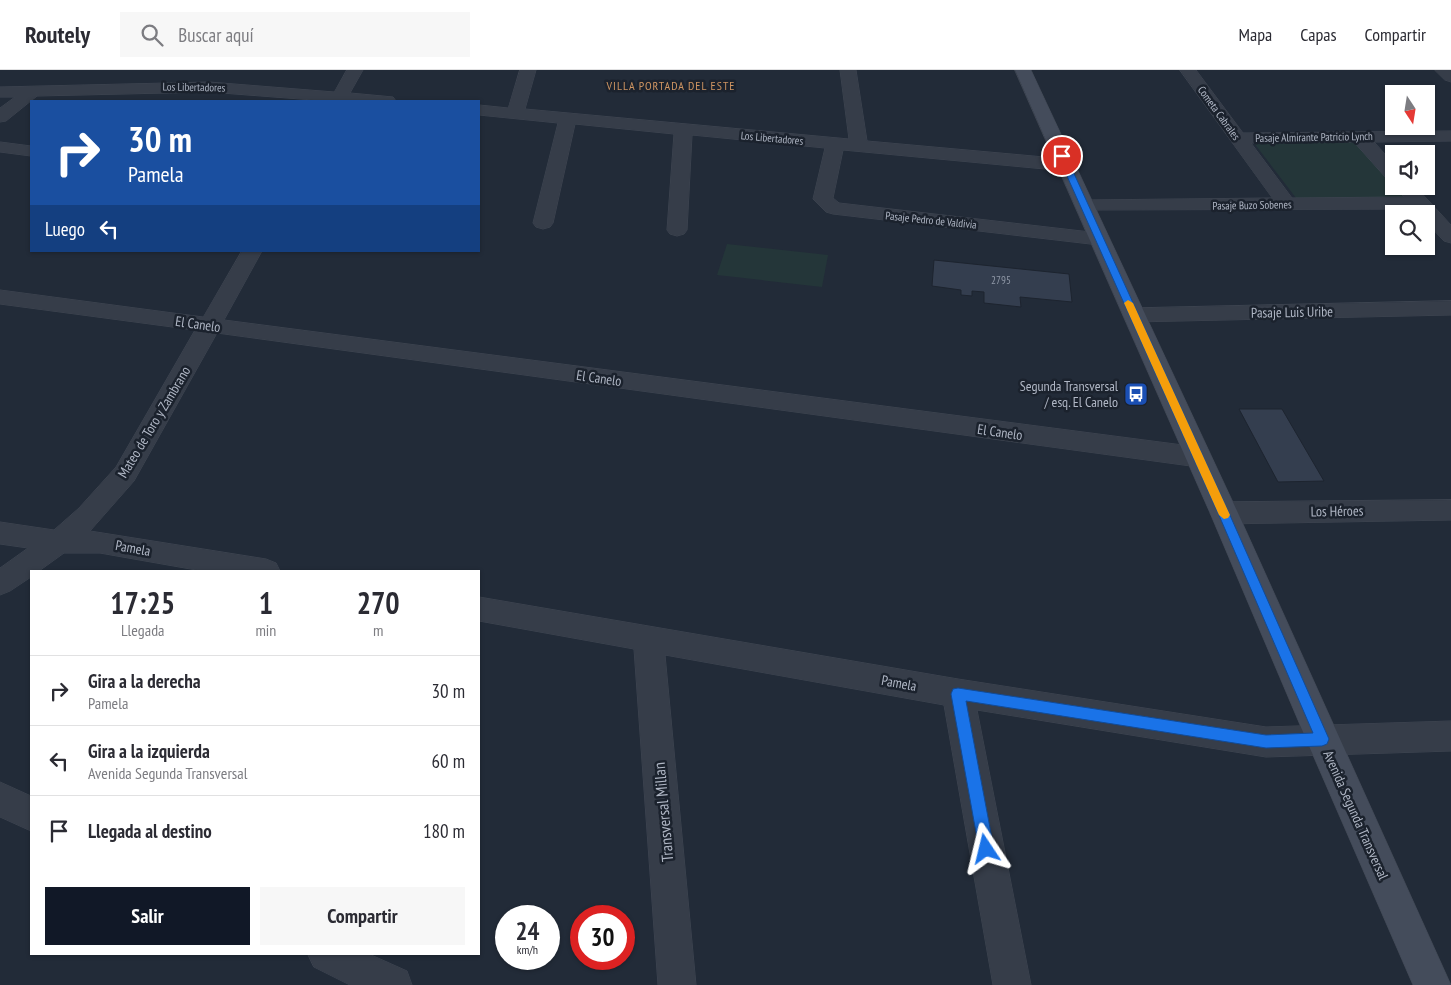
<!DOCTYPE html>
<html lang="es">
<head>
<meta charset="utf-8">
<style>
  body { margin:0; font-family:"PT Sans Narrow",sans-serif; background:#f7f7f7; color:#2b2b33; height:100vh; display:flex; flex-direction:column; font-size:19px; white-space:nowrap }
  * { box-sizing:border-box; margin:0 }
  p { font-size:16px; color:#7c7c81 }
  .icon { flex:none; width:28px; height:28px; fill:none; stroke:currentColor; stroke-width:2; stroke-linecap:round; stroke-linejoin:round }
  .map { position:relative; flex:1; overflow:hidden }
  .panel { position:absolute; left:30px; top:500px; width:450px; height:385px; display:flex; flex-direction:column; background:#fff; border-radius:0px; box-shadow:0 1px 4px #0004 }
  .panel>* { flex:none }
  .top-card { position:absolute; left:30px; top:30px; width:450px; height:152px; border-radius:0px; box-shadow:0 1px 4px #0004; background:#1a4fa0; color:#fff; overflow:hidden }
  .needle { width:32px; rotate:168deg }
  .fabs { position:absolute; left:1385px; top:15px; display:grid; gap:10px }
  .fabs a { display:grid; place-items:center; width:50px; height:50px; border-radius:0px; background:#fff; box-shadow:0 1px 4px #0004; font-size:25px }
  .speed { position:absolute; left:495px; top:835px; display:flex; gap:10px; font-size:25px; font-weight:700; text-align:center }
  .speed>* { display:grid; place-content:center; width:65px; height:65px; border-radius:50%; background:#fff; box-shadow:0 1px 4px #0004; line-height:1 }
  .speed small { font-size:12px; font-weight:400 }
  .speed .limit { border:8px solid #d22; background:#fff; color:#111 }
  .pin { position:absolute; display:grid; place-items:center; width:42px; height:42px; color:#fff; margin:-21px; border:2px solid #fff; border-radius:50%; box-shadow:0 1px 5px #0007 }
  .me { position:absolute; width:55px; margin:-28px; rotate:350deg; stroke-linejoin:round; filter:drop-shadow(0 0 4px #0008) }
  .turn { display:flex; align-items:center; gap:18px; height:105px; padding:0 15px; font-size:22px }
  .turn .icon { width:65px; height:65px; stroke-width:2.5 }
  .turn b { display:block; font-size:35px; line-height:42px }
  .then { display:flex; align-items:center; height:48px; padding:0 15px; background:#0003; gap:10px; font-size:19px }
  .eta { display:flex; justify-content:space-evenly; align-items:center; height:85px; text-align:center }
  .eta b { font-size:30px; font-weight:800; line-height:35px }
  .primary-button { display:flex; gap:10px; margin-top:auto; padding:10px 15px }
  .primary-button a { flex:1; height:58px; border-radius:0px; background:#111827; color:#fff; font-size:20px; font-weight:800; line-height:58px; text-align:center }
  .primary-button a+a { background:#f7f7f7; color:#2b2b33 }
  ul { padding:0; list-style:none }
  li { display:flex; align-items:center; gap:15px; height:70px; padding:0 15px; border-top:1px solid #e1e1e2 }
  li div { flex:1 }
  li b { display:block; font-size:19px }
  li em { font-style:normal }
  header { display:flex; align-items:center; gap:30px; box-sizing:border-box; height:70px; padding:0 25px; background:#fff; border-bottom:1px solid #e1e1e2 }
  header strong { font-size:24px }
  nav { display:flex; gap:28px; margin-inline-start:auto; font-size:18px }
  .search { width:350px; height:45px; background:#f7f7f7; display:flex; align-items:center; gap:12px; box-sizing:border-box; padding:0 18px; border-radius:0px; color:#7c7c81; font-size:19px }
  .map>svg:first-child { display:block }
  .green { fill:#243639 }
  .building { fill:#343e4f; stroke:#1d242f }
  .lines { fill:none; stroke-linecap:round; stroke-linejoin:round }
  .street-casing { stroke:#3f4652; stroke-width:1 }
  .secondary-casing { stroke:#3f4652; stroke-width:1 }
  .street { fill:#363d49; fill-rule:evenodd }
  .secondary { fill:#444c5b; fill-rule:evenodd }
  .route { fill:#1a73e8; stroke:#114b97 }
  .slow { fill:#f59e0b }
  .labels { text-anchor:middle; stroke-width:5; stroke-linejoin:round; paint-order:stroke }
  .far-street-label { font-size:11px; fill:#b0b7c5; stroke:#1b222d }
  .number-label { font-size:11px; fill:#8f97a6 }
  .far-neighbourhood-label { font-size:12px; letter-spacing:1px; fill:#ce9562; stroke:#1b222d }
  .street-label { font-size:14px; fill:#b0b7c5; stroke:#1b222d }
  .poi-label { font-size:14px; fill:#b0b7c5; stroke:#1b222d; text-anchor:end }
  .near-street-label { font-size:16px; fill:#b0b7c5; stroke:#1b222d }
</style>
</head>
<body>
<header>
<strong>Routely</strong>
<div class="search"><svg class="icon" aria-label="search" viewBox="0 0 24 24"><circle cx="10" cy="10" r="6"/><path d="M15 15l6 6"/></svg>Buscar aquí</div>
<nav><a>Mapa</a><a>Capas</a><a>Compartir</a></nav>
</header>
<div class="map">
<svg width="1451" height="915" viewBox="0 0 1451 915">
  <rect width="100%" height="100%" fill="#222b38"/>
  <path class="green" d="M1357,72L1394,112V116H1397L1407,127L1296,128L1254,73Z
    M727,174L828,185L822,217L717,205Z"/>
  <path class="building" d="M934,190L1069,204L1072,232L1020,227L1021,237L984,233V222L972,221V226L961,225V220L932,216Z
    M1239,339H1282L1324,411L1278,412Z"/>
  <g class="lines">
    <g class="street-casing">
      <path id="street" d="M347,0H363L350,23L393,27L396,31H326L209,22L37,26L6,51L0,52V38L15,27H0V17L209,12L334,22Z
        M520,0H536L525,39L849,69L840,0H856L867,71L1066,89L1073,91L1075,95L1073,99L1066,101L843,80L833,128L839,133L1099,163L1106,165L1109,169L1106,173L1099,175L833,144L826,142L813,129L825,78L692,65L687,160L684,164L677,166L670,164L667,160L674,64L575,54L553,153L550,157L543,159L536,157L533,153L558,53L479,45V35L508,38Z
        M1180,0H1196L1243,63L1451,61V71L1374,72L1394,94V111L1387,109L1354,72L1251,73L1292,128L1404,127L1397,119L1399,116H1415L1451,155V173L1444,171L1426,152V144H1419L1415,139L1078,140L1075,136L1078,132L1085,130L1272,128Z
        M1435,0H1451V12L1445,10Z
        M0,72L31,76V86L0,82Z
        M242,181H262L224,250L1198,377L1207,380L1211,387L1207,394L1198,397L217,263L134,411L90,461L266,489L276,493L280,501H202L100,483H64L39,501H31V507L10,521L0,525V498L28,478L0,474V452L54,460L79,438L116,397L195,260L0,234V220L203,247Z
        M1451,231V245L1134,252L1126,250L1123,245L1126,240L1134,238Z
        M1451,430V450L1224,454L1214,450L1210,443L1214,436L1224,432Z
        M479,527L958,609L1266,657L1451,651V681L1266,687L977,640L1031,915H993L944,635L665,585L696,915H658L634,579L479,551Z
        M0,712L31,726V761L0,747Z
        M308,884H369L407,901L412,915H350L314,897Z"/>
    </g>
    <g class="secondary-casing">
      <path id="secondary" d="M1015,0H1031L1238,443L1451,915H1413L1306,669L1210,443Z"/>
    </g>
    <use href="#street" class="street"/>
    <use href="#secondary" class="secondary"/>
  </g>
  <path class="route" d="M1062,84L1066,86L1229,443L1329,669L1327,674L1322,676L1266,678L966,631L994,779L992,784L986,786L981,784L979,779L951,624L953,619L958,618L1266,665L1313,663L1218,443L1058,86Z"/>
  <path class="slow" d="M1128,230L1133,233L1230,445L1228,448L1224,449L1219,445L1124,233Z"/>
  <defs>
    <g id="bus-square" transform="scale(1.25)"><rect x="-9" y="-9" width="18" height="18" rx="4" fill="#1a4fb4" stroke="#1b222d"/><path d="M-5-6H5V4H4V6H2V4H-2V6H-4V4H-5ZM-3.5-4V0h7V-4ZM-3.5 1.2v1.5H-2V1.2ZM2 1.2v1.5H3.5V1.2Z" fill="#fff"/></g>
  </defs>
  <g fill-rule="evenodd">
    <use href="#bus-square" x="1136" y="324"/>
  </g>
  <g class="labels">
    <g class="far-street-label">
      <text transform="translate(194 17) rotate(1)" y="4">Los Libertadores</text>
      <text transform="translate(1219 43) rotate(54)" y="4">Cometa Cabrales</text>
      <text transform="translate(1314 67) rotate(-1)" y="4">Pasaje Almirante Patricio Lynch</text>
      <text transform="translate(772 68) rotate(5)" y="4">Los Libertadores</text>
      <text transform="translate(1252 135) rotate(-1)" y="4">Pasaje Buzo Sobenes</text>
      <text transform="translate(931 150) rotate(6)" y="4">Pasaje Pedro de Valdivia</text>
    </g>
    <g class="number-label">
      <text x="1001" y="214">2795</text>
    </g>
    <g class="far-neighbourhood-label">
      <text x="671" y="20">VILLA PORTADA DEL ESTE</text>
    </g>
    <g class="street-label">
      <text transform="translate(1292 242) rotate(-1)" y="5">Pasaje Luis Uribe</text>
      <text transform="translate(198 254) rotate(8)" y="5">El Canelo</text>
      <text transform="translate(599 308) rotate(8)" y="5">El Canelo</text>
      <text transform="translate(154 352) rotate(-59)" y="5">Mateo de Toro y Zambrano</text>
      <text transform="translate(1000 362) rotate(8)" y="5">El Canelo</text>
      <text transform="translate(1337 441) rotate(-1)" y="5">Los Héroes</text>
      <text transform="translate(133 478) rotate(10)" y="5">Pamela</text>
      <text transform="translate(899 613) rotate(10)" y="5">Pamela</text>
      <text transform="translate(1356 745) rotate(66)" y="5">Avenida Segunda Transversal</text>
    </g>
    <g class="poi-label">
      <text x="1118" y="321">Segunda Transversal<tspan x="1118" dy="16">/ esq. El Canelo</tspan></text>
    </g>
    <g class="near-street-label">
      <text transform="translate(663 742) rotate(-95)" y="6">Transversal Millan</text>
    </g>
  </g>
</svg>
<div class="fabs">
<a><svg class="needle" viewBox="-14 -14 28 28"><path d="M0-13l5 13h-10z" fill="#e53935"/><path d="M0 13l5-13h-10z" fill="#7c7c81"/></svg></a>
<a><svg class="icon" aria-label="sound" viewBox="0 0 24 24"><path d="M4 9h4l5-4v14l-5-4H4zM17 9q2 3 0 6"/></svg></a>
<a><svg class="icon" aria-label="search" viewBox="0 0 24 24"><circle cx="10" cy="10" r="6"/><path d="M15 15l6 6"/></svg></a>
</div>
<div class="speed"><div>24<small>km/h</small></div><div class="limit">30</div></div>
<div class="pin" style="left:1062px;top:86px;background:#d93025"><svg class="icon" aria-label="arrive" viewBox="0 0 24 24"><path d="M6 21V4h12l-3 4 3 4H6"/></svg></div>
<svg class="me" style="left:986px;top:779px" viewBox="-20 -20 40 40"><path d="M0-17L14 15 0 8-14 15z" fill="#1a73e8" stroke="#fff" stroke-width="4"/></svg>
<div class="top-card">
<div class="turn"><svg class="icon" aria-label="right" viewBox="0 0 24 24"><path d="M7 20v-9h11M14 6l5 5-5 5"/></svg><div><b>30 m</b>Pamela</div></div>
<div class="then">Luego<svg class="icon" aria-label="left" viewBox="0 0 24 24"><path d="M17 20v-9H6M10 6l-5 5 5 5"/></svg></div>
</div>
<section class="panel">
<div class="eta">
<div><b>17:25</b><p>Llegada</p></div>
<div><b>1</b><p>min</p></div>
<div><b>270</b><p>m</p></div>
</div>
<ul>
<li><svg class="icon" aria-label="right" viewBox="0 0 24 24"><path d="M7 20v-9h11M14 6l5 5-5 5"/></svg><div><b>Gira a la derecha</b><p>Pamela</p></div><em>30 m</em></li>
<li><svg class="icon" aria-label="left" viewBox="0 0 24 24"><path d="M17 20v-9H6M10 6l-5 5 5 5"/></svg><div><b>Gira a la izquierda</b><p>Avenida Segunda Transversal</p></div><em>60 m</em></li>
<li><svg class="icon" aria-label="arrive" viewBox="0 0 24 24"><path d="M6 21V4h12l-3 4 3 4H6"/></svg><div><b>Llegada al destino</b></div><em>180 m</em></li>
</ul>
<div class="primary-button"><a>Salir</a><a>Compartir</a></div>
</section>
</div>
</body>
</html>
